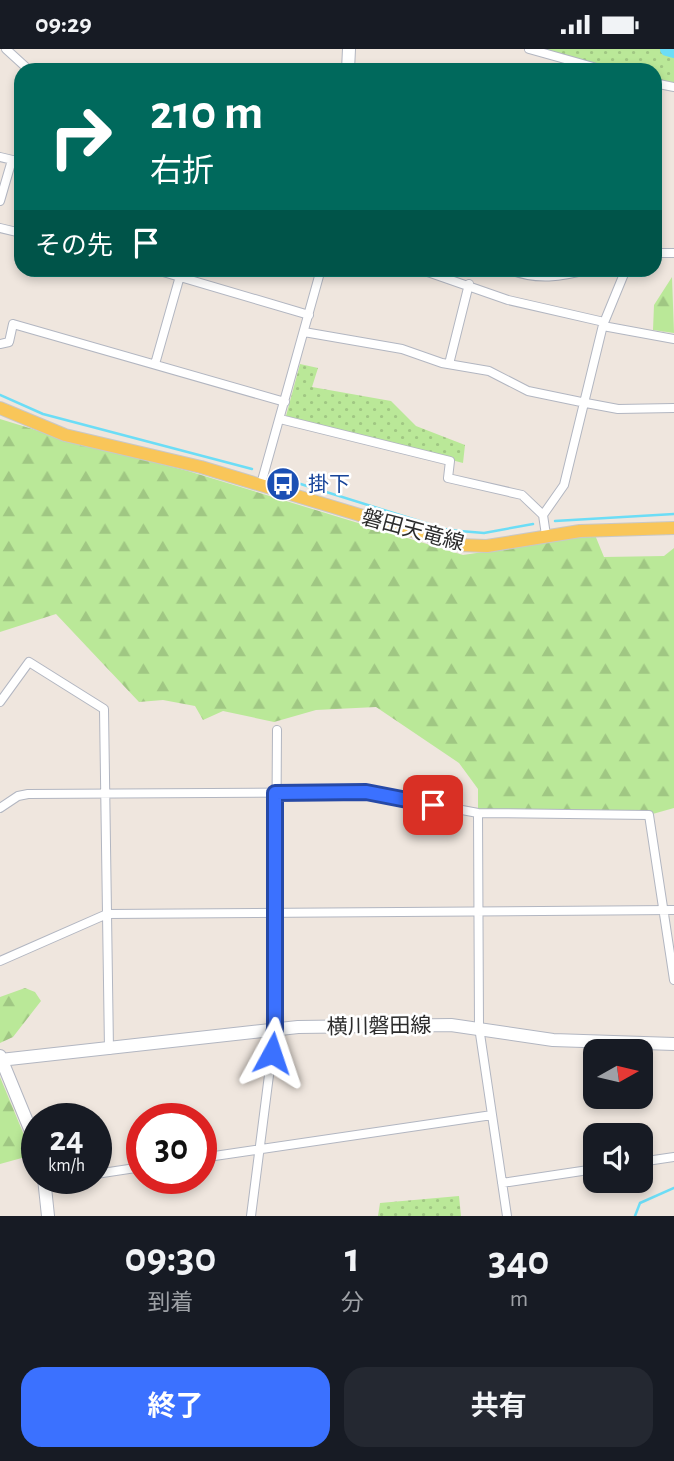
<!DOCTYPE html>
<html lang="ja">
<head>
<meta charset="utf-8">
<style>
  body { margin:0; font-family:"Alegreya Sans","Noto Sans JP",sans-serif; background:#242831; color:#f1f3f6; height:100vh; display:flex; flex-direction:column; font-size:26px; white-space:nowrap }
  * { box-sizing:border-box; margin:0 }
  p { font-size:23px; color:#9ea1a6 }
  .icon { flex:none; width:38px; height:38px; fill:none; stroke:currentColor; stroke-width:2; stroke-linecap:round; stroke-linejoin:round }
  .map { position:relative; height:1167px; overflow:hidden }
  .drawer { display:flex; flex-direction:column; background:#171b24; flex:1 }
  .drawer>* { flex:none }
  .banner { position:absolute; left:14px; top:14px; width:648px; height:214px; border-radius:21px; box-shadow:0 4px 10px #0003; background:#00695c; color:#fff; overflow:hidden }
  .needle { width:46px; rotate:82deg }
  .fabs { position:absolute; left:583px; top:990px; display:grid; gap:14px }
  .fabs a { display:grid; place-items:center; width:70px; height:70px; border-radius:14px; background:#171b24; box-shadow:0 4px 10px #0003; font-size:35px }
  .speed { position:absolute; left:21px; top:1054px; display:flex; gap:14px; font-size:35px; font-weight:700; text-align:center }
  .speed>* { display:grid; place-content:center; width:91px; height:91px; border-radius:50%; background:#171b24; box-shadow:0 4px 10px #0003; line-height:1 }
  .speed small { font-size:18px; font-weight:400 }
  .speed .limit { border:10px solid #d22; background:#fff; color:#111 }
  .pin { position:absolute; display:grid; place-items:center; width:60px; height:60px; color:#fff; margin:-30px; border-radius:14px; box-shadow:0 4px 10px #0006 }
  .me { position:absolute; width:77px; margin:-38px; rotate:5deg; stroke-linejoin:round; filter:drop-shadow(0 0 5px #0008) }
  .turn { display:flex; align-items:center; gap:24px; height:147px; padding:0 21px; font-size:32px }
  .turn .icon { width:91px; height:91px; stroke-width:2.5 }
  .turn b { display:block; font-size:49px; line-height:60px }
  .then { display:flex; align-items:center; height:66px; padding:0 21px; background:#0003; gap:14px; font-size:26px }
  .eta { display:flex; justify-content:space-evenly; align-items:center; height:119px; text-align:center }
  .eta b { font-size:42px; font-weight:700; line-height:49px }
  .button { display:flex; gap:14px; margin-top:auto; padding:14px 21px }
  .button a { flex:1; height:80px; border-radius:21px; background:#3b71ff; color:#fff; font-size:28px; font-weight:700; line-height:80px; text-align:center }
  .button a+a { background:#242831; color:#f1f3f6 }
  .status { display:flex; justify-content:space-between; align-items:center; height:49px; padding:0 35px; background:#171b24; direction:ltr }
  .status svg { height:19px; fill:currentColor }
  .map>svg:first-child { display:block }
  .grass { fill:url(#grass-dots) }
  .forest { fill:url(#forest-firs) }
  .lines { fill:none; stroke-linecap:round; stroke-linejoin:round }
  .stream { stroke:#6cddf6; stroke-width:2.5 }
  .river { stroke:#6cddf6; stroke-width:14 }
  .street-casing { stroke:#b2b6c1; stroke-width:10 }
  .secondary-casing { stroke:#b2b6c1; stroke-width:14 }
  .primary-casing { stroke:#c8c8c8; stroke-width:14 }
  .street { stroke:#fff; stroke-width:8 }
  .secondary { stroke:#fff; stroke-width:12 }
  .primary { stroke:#f9c659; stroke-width:12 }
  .route-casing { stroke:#2649a6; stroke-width:18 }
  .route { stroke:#3b71ff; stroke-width:12 }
  .labels { text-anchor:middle; stroke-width:5; stroke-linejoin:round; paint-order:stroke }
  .transit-label { font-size:21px; fill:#164399; stroke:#fff; text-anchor:start }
  .street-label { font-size:21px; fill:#2c2c2c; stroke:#fff }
</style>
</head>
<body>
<div class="status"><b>09:29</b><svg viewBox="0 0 49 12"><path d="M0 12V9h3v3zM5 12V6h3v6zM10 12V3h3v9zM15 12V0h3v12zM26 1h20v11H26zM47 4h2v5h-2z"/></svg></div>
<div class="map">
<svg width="674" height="1167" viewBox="0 0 674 1167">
  <defs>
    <pattern id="grass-dots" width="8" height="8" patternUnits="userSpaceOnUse" patternTransform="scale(1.75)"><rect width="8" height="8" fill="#bae898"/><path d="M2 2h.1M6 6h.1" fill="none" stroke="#a0c783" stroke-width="1.8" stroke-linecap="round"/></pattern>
    <pattern id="forest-firs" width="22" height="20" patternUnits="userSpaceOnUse" patternTransform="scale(1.75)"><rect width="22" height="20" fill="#bae898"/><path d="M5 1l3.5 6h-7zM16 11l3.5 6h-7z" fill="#a0c783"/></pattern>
  </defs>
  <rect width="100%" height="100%" fill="#efe6de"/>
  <path class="grass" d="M525,0H674V35L655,31L654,21H611Z
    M300,315L318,319L312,338L391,352L416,377L465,396L463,414L286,367Z
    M459,1147L461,1167H378L380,1154Z"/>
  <path class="forest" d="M672,228L674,284L653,281L654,256Z
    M0,370L78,394L188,422L463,506L595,486L604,508L664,507L674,499V759L649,766L478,764V740L459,714L376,658L316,661L274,673L223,662L203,671L195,657L163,651L139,653L56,565L0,583Z
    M25,939L35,943L41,952L13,988L0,994V948Z
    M0,1028L24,1086L29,1107L0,1115Z"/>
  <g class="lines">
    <path class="stream" d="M0,346L43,365L252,420
      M275,427L448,481L484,484L533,475
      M555,472L674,465
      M635,1167L640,1154L674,1139"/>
    <path class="river" d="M667,0L674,2"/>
    <g class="street-casing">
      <path id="street" d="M6,0L29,21
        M529,0L604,21
        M654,34L674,38
        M0,108L21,113
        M0,152L12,111
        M0,179L21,184
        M654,204H674
        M153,220L309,266
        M419,220L508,251L604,273
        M508,220C536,232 562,228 590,220
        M603,277L674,290
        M304,283L402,300L442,314L489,322L528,342L586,354L618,360L674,359
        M0,295L9,293L13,275L285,353
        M155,315L182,220
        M449,315L469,235
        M280,370L450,412L448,429L522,446L543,466L546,486
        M261,435L321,220
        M543,466L564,436L603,276L626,220
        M0,653L29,613L104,660L109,1001
        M0,759L18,747L28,745L366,743L478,764L649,766L674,931
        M478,764L479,978L507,1167
        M0,912L107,865L674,861
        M201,1109L492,1066
        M640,1113L674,1108
        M96,1125L142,1118
        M45,1133L71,1129
        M502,1134L595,1120
        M251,1167L275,979L277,681"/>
    </g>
    <g class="secondary-casing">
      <path id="secondary" d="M348,21L349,0
        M0,1007L37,1097
        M0,1011L298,978L451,976L553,991L674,995
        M44,1129L48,1167"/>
    </g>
    <g class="primary-casing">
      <path id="primary" d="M0,359L65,386L201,418L459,496L487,497L580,482L674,479"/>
    </g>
    <use href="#street" class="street"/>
    <use href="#secondary" class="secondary"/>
    <use href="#primary" class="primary"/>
  </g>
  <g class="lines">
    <g class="route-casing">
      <path id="route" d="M272,1004L275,979V744L366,743L433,756"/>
    </g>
    <use href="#route" class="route"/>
  </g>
  <defs>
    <g id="bus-disc" transform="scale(1.75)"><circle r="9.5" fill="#1a4fb4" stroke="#fff"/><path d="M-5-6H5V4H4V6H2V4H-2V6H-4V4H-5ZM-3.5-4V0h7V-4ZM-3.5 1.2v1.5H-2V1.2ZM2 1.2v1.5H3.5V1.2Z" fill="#fff"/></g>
  </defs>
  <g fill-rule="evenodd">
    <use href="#bus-disc" x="283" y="435"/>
  </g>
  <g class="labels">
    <g class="transit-label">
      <text x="308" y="442">掛下</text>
    </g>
    <g class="street-label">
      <text transform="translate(413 481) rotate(15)" y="7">磐田天竜線</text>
      <text transform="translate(379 977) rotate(-1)" y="7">横川磐田線</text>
    </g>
  </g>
</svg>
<div class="fabs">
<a><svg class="needle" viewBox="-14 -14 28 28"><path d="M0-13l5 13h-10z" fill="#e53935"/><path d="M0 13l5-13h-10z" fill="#9ea1a6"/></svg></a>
<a><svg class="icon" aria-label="sound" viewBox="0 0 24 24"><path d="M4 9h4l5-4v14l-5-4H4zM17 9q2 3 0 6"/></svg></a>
</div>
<div class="speed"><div>24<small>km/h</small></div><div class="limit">30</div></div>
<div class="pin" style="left:433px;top:756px;background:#d93025"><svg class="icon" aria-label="arrive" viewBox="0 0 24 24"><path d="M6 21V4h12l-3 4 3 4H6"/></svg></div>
<svg class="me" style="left:272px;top:1004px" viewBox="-20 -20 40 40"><path d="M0-17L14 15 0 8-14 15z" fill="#3b71ff" stroke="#fff" stroke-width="4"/></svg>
<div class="banner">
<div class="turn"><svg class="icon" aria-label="right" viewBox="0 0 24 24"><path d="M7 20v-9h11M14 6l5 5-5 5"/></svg><div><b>210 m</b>右折</div></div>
<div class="then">その先<svg class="icon" aria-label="arrive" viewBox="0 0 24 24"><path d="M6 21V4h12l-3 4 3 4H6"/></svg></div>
</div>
</div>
<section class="drawer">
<div class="eta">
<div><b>09:30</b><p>到着</p></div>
<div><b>1</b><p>分</p></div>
<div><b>340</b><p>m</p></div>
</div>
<div class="button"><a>終了</a><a>共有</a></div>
</section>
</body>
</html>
